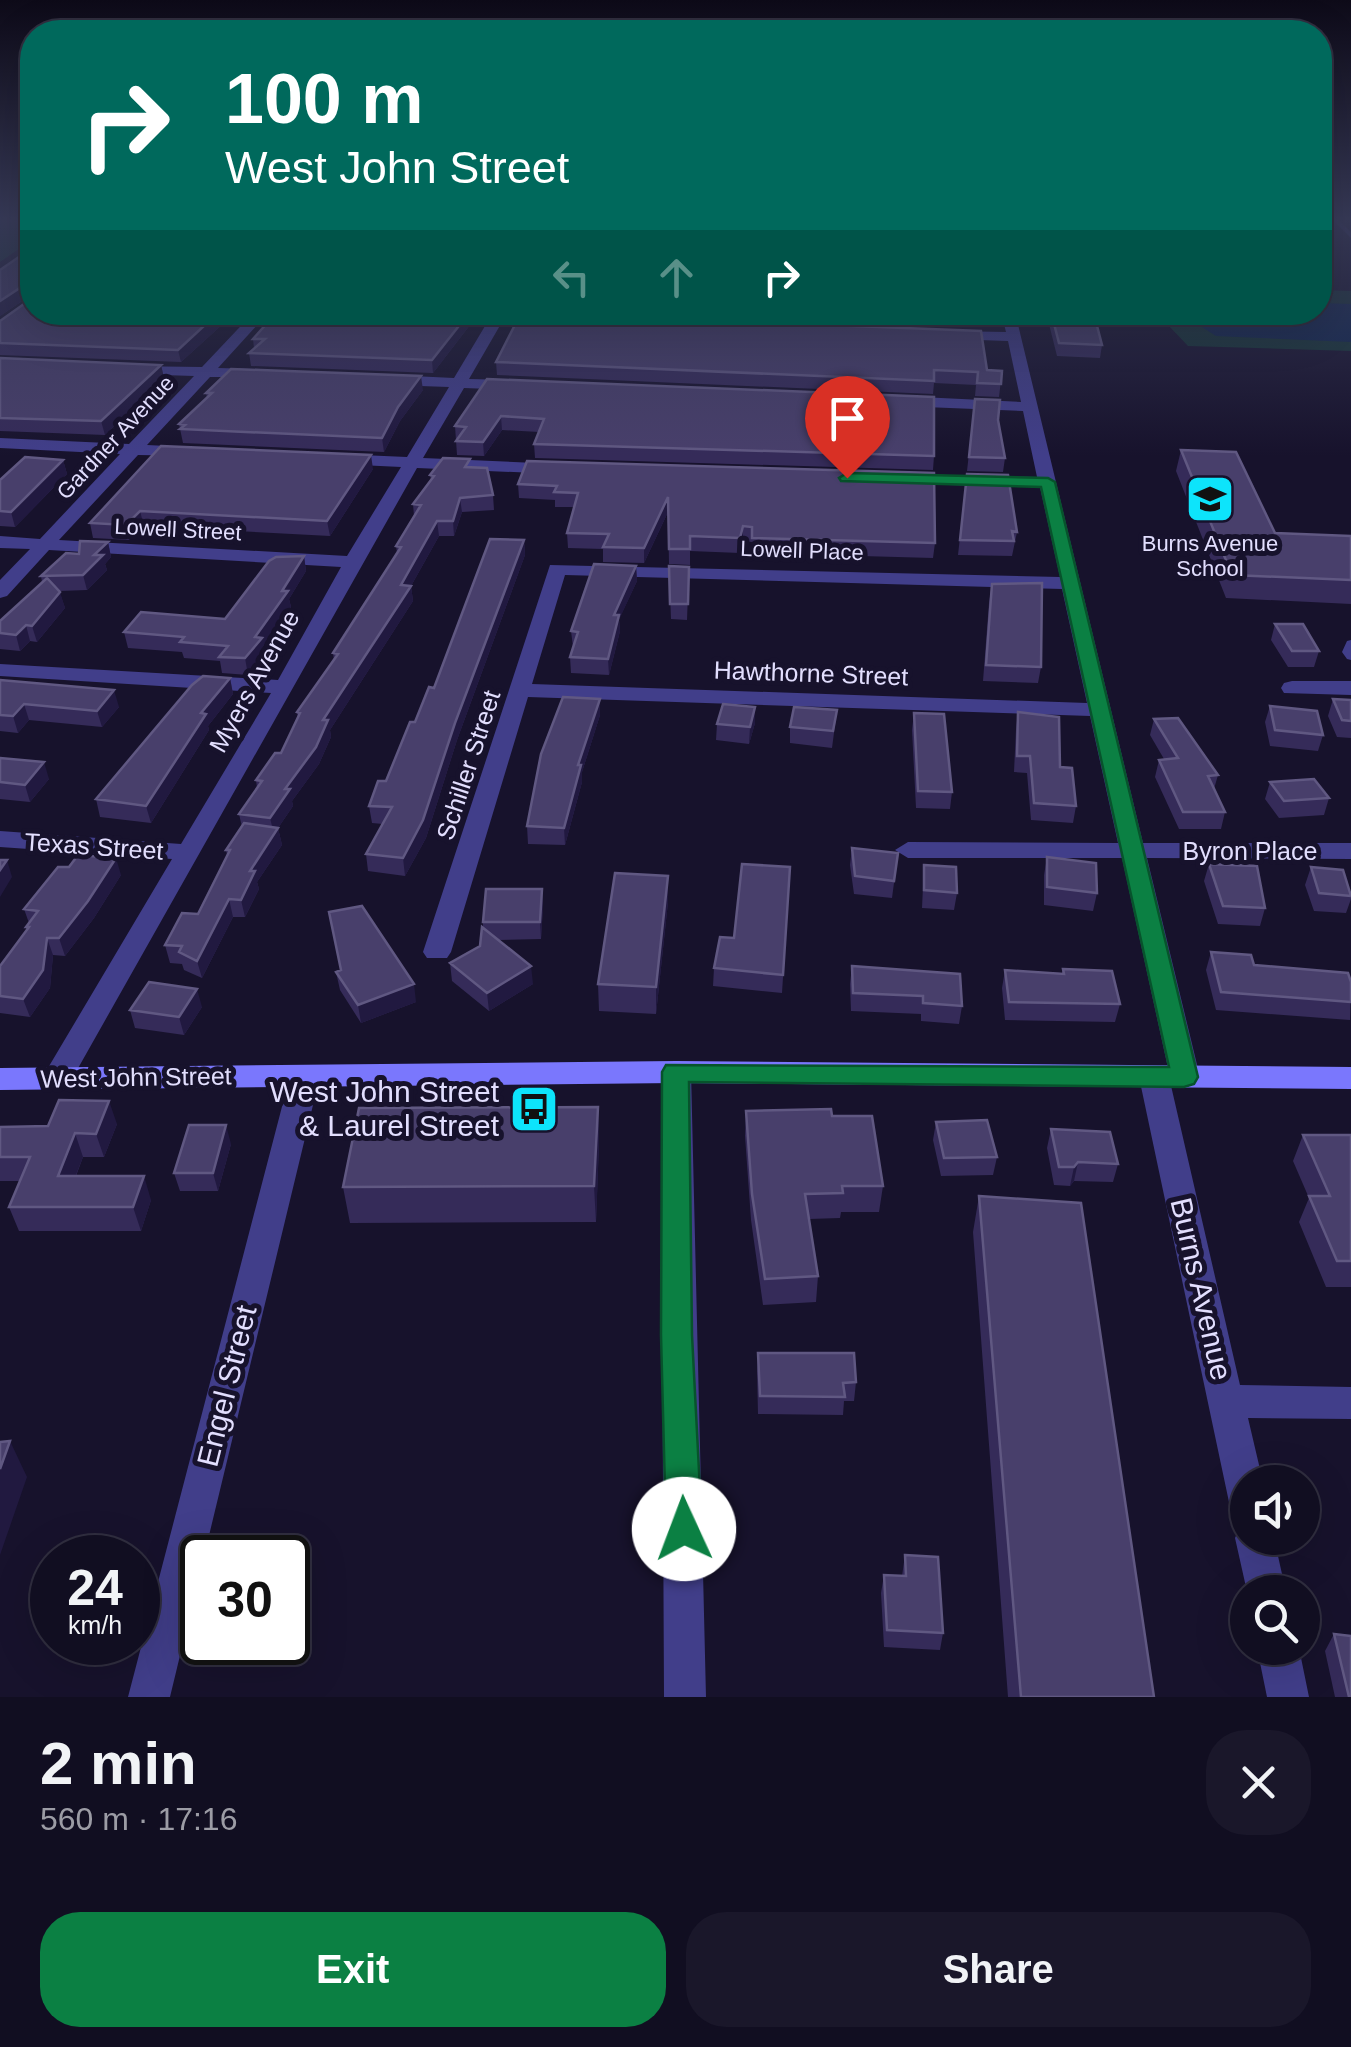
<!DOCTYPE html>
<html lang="en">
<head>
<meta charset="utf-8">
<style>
  body { margin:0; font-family:Arial,sans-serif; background:#1a172a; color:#f1f3f6; height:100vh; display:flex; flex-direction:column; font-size:38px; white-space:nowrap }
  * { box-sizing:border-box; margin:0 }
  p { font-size:32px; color:#9c9ca5 }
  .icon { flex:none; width:55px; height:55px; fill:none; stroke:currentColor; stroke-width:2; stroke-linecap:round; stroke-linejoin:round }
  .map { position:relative; height:1697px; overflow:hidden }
  .details { display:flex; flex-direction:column; background:#110e21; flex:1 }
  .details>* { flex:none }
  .hud { position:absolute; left:20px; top:20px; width:1312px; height:305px; border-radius:40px; box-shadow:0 10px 40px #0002,0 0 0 2px #302e3f; background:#00695c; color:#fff; overflow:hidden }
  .fabs { position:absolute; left:1230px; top:1465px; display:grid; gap:20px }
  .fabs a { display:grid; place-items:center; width:90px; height:90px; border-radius:50%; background:#110e21; box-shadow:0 10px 40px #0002,0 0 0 2px #302e3f; font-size:50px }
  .speed { position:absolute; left:30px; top:1535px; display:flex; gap:20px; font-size:50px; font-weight:700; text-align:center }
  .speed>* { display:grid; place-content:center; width:130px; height:130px; border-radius:50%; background:#110e21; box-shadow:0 10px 40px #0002,0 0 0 2px #302e3f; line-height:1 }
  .speed small { font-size:25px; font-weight:400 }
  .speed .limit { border:5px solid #111; border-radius:15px; background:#fff; color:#111 }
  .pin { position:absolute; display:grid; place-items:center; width:85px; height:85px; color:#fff; margin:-102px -42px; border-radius:50% 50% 50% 0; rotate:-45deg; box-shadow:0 0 10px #0007 }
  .pin .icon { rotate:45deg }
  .me { position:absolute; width:110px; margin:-55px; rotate:358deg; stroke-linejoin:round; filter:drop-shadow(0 0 8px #0008) }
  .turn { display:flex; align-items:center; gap:35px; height:210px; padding:0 40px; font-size:45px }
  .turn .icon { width:130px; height:130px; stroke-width:2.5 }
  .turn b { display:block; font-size:70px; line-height:85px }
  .lanes { display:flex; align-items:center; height:95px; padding:0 40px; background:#0003; justify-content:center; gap:50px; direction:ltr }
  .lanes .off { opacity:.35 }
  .round { display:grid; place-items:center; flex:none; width:105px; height:105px; border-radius:40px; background:#1a172a }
  .head { display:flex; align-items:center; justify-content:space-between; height:170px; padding:0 40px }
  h1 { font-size:60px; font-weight:700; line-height:75px }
  .primary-button { display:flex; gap:20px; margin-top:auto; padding:20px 40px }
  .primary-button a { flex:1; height:115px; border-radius:40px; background:#0b8043; color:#fff; font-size:40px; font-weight:700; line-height:115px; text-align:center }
  .primary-button a+a { background:#1a172a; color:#f1f3f6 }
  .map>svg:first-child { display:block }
  .green { fill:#153635 }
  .water { fill:#0e264f }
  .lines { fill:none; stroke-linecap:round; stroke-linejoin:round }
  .lane { fill:#413e8a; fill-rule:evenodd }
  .street { fill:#413e8a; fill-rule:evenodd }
  .secondary { fill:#7a77fd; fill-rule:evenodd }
  .wall { fill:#352b59 }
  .shaded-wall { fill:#211940 }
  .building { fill:#483f6b; stroke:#605882; stroke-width:2.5 }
  .route { fill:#0b8043; stroke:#07532c; stroke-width:2.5 }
  .labels { text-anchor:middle; stroke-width:10; stroke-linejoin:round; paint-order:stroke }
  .far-street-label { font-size:22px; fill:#e2defe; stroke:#17122c }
  .far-poi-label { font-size:22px; fill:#e2defe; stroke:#17122c }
  .street-label { font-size:25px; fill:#e2defe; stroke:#17122c }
  .near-poi-label { font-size:30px; fill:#e2defe; stroke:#17122c; text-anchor:end }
  .near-street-label { font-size:30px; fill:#e2defe; stroke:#17122c }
</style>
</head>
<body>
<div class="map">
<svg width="1351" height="1697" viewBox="0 0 1351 1697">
  <rect width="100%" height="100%" fill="#17122c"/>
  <path class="green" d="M0,219H32V240L0,262Z
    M1320,290L1351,291V351L1188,346L1168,325L1144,313L1320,312Z"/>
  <path class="water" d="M1320,303L1351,304V342L1216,336L1180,313L1320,312Z"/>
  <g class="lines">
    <path class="lane" d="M1332,219H1338L1351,232V238Z
      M1351,640V660L1347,659L1342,652L1347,641Z"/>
    <path class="street" d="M254,312H269L218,368L261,369L266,371V377H210L147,445L188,447L196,452L194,456L138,455L59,540L347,556L401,467L338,464L330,459L338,454L407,457L449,387L391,385L383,380L391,375L454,378L488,321L369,316L362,312L514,315V321L502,322L469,379L515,380L523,385L515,390L464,388L423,458L558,464L567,469L558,474L417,468L68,1086L57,1089L46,1086L42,1078L172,859L0,847V831L181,844L271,693L0,676V664L278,680L341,567L49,550L7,596L0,598V580L30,549L0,548V536L40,539L120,454L0,448V438L129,444L194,376L131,374L123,369L126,366L202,367Z
      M1001,312H1015L1143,843H1351V859L1147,858L1200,1077L1196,1085L1185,1088L1174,1085L1170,1077L1122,858H908L895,850L908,842L1118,843L1090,716L528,697L451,952L447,958H427L423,952L550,565L1060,577L1040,487L902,484L893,479L902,474L1037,477L1023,411L900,406L892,401L900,396L1021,402L1008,341L949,339L942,335L949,331L1006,332ZM565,575L1062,589L1087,703L532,684Z
      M1292,681H1351V695L1284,693L1281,688L1284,683Z
      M676,1061L686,1064L691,1072L706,1697H664L661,1072L666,1064Z
      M305,1065L316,1068L320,1076L170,1697H128L290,1076L294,1068Z
      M1154,1066L1165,1069L1169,1077L1240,1385L1351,1387V1419L1248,1418L1263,1482H1248V1520L1234,1515L1229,1502L1139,1077L1143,1069Z
      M1248,1522V1538H1274L1286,1592H1248V1596L1235,1538L1241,1525Z
      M1257,1648H1299L1309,1697H1267Z"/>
    <path class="secondary" d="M676,1061L1351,1067V1089L676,1083L0,1090V1068Z"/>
  </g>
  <path class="wall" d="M32,248V312H248L239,323L225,322L181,362L0,355V321L31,299V295L0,316Z
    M261,312L470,325L433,373L251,366L249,353L254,348L253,339L266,325L263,324Z
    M614,312H978L979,315L977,327Z
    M1046,312H1089L1102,345L1100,358L1057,356Z
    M0,358L161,365L164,378L105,435L0,431Z
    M496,362L987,370L1002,371L999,397L975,396L976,385L934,383L933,394L497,375Z
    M487,379L934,456L933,470L535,458L534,444L539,432L502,430L484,456L457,455L455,426Z
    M423,390L400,421L384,452L183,443L179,424L207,398L206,393Z
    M975,399L1005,458L1003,472L967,471Z
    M161,446L373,469L330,536L144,526L129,540L93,538L90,523Z
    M1181,450L1275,533L1351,536V604L1226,598L1176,471Z
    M63,460L67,474L15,527L0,526V480Z
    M527,461L935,543L933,558L752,553V542L743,541L740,553L690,551V565L669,564L668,512L644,563L603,562V549L568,548L567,533L574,507H555V500L519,498L518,484Z
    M471,467L493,495L494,510L462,512L454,536H439L411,586L413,601L330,730L331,737L319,764L292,801L293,806L278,828L282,845L257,882L259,889L245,917H233L202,978L184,970L182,964L170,963L165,945L198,914L227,855L226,850L242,827L239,814L257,788L256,780L281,753L298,718L297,712L334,660L333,653L397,553L396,546L414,516L413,504L431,480L430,475Z
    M967,474L1017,532L1012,556L958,555Z
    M524,540L525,555L457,740L426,838L405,876L368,871L366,854L383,824L372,823L369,806L386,781L434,688Z
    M108,542L111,557L105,564L107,570L87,590L59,591L65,608L37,642L30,641L20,651L0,649V621L42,582L41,576L79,554Z
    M304,556L306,571L289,599L291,607L263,646L265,654L248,675L222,673L220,661L184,658L182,652L128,648L124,632L225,619Z
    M636,566L637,581L619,619L620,631L609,675L571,673L570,657L573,647L571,631Z
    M669,566L689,567L687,620L671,619Z
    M992,584L1041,667L1038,683L983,681L989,603Z
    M1275,624L1319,651L1314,667H1288L1271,640Z
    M230,678L233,694L208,726L209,730L151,823L100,817L96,799Z
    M0,680L119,707L102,727L29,720L18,733L0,731Z
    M600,699V715L582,772V782L565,845L528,844L527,826Z
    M1333,699L1351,700V738L1337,737L1328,716Z
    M1270,706L1323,735L1318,751L1270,746L1265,722Z
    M755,707V723L749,744L716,740L717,724Z
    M837,710L832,748L790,743V727Z
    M1018,712L1060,767L1076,806L1073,823L1031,820L1027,773L1014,772L1016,729Z
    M914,713L952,792L950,809L916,808L912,730Z
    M1154,719L1218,775L1214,789L1225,812L1221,829H1179L1155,777L1159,760L1164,759L1150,735Z
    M0,758L49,779L30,802L0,799Z
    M1270,782L1329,798L1324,815L1279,818L1265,799Z
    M852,848L898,853L892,898L854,894L850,865Z
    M1047,857L1097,893L1093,911L1044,905V875Z
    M1209,864L1265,908L1260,926L1218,924L1204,881Z
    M924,865L957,893L954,910L922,908Z
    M790,867L782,993L713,986L714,968Z
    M1311,867L1351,893V899L1346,913L1314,911L1305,885Z
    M121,875L94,918L65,956L53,955L50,988L30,1017L0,1013V966L27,930L26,927L29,923L24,909Z
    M542,889L543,906L541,939L498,940L533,984L489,1011L452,981L450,963L480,946L483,928V922Z
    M668,902L656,1014L599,1011L598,984Z
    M1211,952L1254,965L1351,982L1350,1020L1216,1010L1206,970Z
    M852,966L962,1006L959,1024L921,1021V1014L851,1011L850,984Z
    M1063,969L1120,1004L1115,1022L1005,1020L1002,988L1005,970L1062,973Z
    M336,972L416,1002L361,1023L340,990Z
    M202,1007L184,1035L135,1028L130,1010Z
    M598,1107L599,1143L596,1222L350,1223L343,1187Z
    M746,1111L832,1116L883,1186L879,1212H841L840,1218L809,1219L818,1276L816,1302L763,1305L751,1220L745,1136Z
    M936,1122L997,1157L993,1175L941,1176L933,1140Z
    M117,1124L104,1157H83L76,1176L151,1200L141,1231H19L9,1207L20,1181H0V1127Z
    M1051,1129L1118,1164L1113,1182L1074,1181L1070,1186L1054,1185L1047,1148Z
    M1303,1135H1351V1287H1326L1299,1222L1309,1198L1293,1161Z
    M231,1144L218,1191H180L174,1173Z
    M979,1196L1154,1697H1008L973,1232Z
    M758,1353L856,1382L854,1401H844L843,1415L758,1414L757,1371Z
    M905,1555L943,1633L940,1650L884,1647L881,1593L884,1575L902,1576Z
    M1334,1634L1351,1697H1335L1325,1651Z"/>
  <path class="shaded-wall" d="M29,282L32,294L0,316V301Z
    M219,312H223L225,322L181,362L178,350Z
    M237,312H248L239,323Z
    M469,313L470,325L433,373L432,360Z
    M161,365L164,378L105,435L101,421Z
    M421,376L423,390L400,421L384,452L382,438L398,407Z
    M501,416L502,430L484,456L483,442Z
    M371,455L373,469L330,536L327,521Z
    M63,460L67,474L15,527L11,512Z
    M668,497V512L644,563V548Z
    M460,498L462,512L454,536L453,521Z
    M140,511L144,526L129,540L126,525Z
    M437,521L439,536L411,586L413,601L330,730L331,737L319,764L292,801L293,806L278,828L282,845L257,882L259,889L245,917L241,900L250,871L274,834L270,818L323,720Z
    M743,526V541L740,553V538Z
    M524,540L525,555L457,740L426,838L405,876L403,858Z
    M108,542L111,557L105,564L107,570L87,590L83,575L94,555Z
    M304,556L306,571L289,599L291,607L263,646L265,654L248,675L245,658L255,637Z
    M636,566L637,581L619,620L620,631L609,675L608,659L614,615Z
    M60,592L65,608L37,642L32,626Z
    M26,625L30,641L20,651L16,635Z
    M230,678L233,694L208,726L209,730L151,823L146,806L201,713Z
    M114,690L119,707L102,727L97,711Z
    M600,699V715L582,772V782L565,845L564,828L578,765Z
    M24,704L29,720L18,733L13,716Z
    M755,707V723L749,744L750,727Z
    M44,762L49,779L30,802L25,785Z
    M116,858L121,875L94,918L65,956L59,938Z
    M7,860L12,877L0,897V870Z
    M668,876V902L656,1014V987Z
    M542,889L543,906L541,939L540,922Z
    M229,899L233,917L202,978L197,961Z
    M47,938L53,955L50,988L30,1017L23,999Z
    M531,966L533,984L489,1011L487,993Z
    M414,984L416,1002L361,1023L358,1005Z
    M197,989L202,1007L184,1035L179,1017Z
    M109,1101L117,1124L104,1157L96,1134Z
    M598,1107L599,1143L596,1222L594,1186Z
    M226,1125L231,1144L218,1191L213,1173Z
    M75,1133L83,1157L66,1200L58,1176Z
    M1078,1162L1074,1181L1070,1186L1074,1167Z
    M144,1176L151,1200L141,1231L133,1207Z
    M10,1441L27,1477L0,1555V1469Z"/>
  <path class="building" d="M32,248V312H219L178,350L0,343V321L31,299L29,282L0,301V270Z
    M268,312H468L469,313L432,360L249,353L265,339H253L276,313Z
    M922,312H978L979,315Z
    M1051,312H1089L1092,322H1096L1102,345L1059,343Z
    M521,313L981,331L987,370L1002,371L1001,384L977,383L978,372L934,370V381L496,362Z
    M0,358L161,365L101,421L0,418Z
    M231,369L421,376L398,407L382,438L180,429L185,425L179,424L212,393H206Z
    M487,379L934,397V456L534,444L544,419L501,416L483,442L456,441L466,427L455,426Z
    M975,399L1000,400L998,420L1005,458L969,457Z
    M161,446L371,455L327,521L140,511L126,525L90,523Z
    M1181,450L1236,452L1275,533L1351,536V580L1232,575Z
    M25,457L63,460L11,512L0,511V480Z
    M443,458L470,459L465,467L487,468L493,495L460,498L453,521H437L401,585L411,586L323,720H328L316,747L285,789H290L270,818L239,814L262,781L256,780L275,753H281L300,713L297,712L338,654L333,653L401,547L396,546L421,505L413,504L434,476L430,475Z
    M527,461L934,473L935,543L752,538V527L743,526L740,538L690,536V549H669L668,497L644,548L603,547L609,534L567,533L578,493L554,492L557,486L518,484Z
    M967,474L1008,475L1017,532L1012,531L1014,541L960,540Z
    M490,539L524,540L455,723L423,820L403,858L366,854L392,807L369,806L378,781H386L410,722H415L429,687L434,688Z
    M80,541L108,542L94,555H103L83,575L41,576L66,553L79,554Z
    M304,556L282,591H288L255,637L262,638L245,658L219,657L228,646L180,642L184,637L124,632L141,612L225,619L269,561L276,557Z
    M594,564L636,566L614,615H619L608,659L570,657L578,632L571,631Z
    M669,566L689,567L688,604H670Z
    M47,578L60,592L32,626L26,625L16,635L0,633V621Z
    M1042,583L1041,667L986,665L992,584Z
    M1275,624H1303L1319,651H1292Z
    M203,676L230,678L201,713L206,714L146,806L96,799L192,685Z
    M0,680L114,690L97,711L24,704L13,716L0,715Z
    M563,697L600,699L578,765H581L564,828L527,826L541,754Z
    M1333,699L1351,700V721L1342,720Z
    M723,704L755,707L750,727L717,724Z
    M1270,706L1317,711L1323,735L1275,730Z
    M794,707L837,710L833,731L790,727Z
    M1018,712L1059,717L1060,767L1072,768L1076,806L1034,803L1030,756H1017Z
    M914,713L944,714L952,792L918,791Z
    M1178,718L1218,775L1208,776L1225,812H1183L1159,760L1178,758L1154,719Z
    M0,758L44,762L25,785L0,782Z
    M1314,779L1329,798L1284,801L1270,782Z
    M244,823L278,828L250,871H255L241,900L229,899L197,961L179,952L182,946L165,945L182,913L198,914L230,850H226Z
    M852,848L898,853L894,881L855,876Z
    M78,855L116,858L88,901L59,938H47L43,970L23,999L0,996V966L29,927H26L38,911L24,909L58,867H69Z
    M1047,857L1096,863L1097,893L1047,887Z
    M0,860H7L0,870Z
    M742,864L790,867L783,975L714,968L720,937L734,938Z
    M1209,864L1257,866L1265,908L1223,906Z
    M924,865L956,867L957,893L924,890Z
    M1311,867L1343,870L1351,896L1319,893Z
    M615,873L668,876L656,987L598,984Z
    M486,889H542L540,922H483Z
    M362,906L414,984L358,1005L336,972L341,970L329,912Z
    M482,927L531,966L487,993L450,963L480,946Z
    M1211,952L1251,955L1254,965L1348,973L1351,982V1002L1221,992Z
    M852,966L960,974L962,1006L923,1003V996L853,993Z
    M1063,969L1112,971L1120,1004L1009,1002L1005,970L1064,974Z
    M149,982L197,989L179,1017L130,1010Z
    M59,1100L109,1101L96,1134L75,1133L58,1176H144L133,1207H9L30,1157H0V1127L48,1126Z
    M598,1107L594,1186L343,1187L359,1108Z
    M831,1109L832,1116H872L883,1186H842L843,1193L805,1194L818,1276L765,1279L752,1194L746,1111Z
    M987,1120L997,1157L944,1158L936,1122Z
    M189,1125H226L213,1173H174Z
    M1051,1129L1110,1132L1118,1164L1078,1162L1074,1167H1059Z
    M1303,1135H1351V1261H1337L1309,1196H1330Z
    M979,1196L1081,1203L1154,1697H1021Z
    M758,1353H854L856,1382L843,1383L845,1397L760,1396Z
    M10,1441L0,1469V1442Z
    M905,1555L938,1557L943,1633L887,1630L884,1575L906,1576Z
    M1334,1634L1351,1636V1697H1349Z"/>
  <linearGradient id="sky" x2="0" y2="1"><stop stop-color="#0d0a18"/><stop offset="0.48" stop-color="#363956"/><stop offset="1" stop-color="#363956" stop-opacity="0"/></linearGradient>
  <rect width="1351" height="456" fill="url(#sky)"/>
  <path class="route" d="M847,473L1048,478L1055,482L1198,1077L1194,1084L1184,1087L689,1082L692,1335L702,1529L697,1541L684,1546L671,1541L666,1529L661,1335L662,1072L666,1065L1169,1067L1041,487L841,481L839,478Z"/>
  <defs>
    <g id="school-square" transform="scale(2.5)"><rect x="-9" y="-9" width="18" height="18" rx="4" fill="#0de4fb" stroke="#17122c"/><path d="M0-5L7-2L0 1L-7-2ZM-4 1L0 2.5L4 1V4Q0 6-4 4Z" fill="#111"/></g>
    <g id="bus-square" transform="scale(2.5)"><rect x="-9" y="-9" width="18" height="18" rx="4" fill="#0de4fb" stroke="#17122c"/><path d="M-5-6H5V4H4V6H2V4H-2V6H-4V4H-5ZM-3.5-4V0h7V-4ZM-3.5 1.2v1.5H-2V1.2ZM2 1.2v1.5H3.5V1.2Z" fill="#111"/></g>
  </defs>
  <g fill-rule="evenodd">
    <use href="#school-square" x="1210" y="499"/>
    <use href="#bus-square" x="534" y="1109"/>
  </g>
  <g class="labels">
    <g class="far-street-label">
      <text transform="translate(115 437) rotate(-47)" y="8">Gardner Avenue</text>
      <text transform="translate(178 529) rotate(3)" y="8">Lowell Street</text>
      <text transform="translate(802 550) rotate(2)" y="8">Lowell Place</text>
    </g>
    <g class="far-poi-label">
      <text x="1210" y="551">Burns Avenue<tspan x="1210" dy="25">School</tspan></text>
    </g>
    <g class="street-label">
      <text transform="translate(811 673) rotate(2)" y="9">Hawthorne Street</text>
      <text transform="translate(254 681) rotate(-61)" y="9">Myers Avenue</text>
      <text transform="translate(468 765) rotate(-72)" y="9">Schiller Street</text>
      <text transform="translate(94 846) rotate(4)" y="9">Texas Street</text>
      <text x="1250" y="860">Byron Place</text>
      <text transform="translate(136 1077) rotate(-1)" y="9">West John Street</text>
    </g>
    <g class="near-poi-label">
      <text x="499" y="1102">West John Street<tspan x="499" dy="34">&amp; Laurel Street</tspan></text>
    </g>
    <g class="near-street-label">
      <text transform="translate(1201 1289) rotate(77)" y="10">Burns Avenue</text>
      <text transform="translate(227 1386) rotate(-76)" y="10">Engel Street</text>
    </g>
  </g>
</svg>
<div class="fabs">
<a><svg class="icon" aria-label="sound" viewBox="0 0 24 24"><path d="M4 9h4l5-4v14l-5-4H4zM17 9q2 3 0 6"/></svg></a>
<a><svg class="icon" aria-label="search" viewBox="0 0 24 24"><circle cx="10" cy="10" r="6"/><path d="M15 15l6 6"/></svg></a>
</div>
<div class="speed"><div>24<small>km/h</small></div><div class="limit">30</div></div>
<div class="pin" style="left:847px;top:478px;background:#d93025"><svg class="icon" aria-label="arrive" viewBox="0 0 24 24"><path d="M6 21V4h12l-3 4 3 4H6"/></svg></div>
<svg class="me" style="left:684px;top:1529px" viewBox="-20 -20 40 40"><circle r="19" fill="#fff"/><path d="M0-13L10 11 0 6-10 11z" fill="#0b8043"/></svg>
<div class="hud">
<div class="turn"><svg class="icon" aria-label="right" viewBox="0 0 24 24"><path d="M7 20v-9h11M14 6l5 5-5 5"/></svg><div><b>100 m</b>West John Street</div></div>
<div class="lanes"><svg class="icon off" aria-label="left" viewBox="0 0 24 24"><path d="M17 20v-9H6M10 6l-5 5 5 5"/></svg><svg class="icon off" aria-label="ahead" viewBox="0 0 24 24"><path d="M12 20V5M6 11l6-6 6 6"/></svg><svg class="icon" aria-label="right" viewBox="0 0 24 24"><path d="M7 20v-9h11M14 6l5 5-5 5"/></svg></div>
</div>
</div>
<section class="details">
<div class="head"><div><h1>2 min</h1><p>560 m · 17:16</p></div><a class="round"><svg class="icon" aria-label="close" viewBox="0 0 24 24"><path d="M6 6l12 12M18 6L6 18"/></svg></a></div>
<div class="primary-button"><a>Exit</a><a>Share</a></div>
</section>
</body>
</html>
